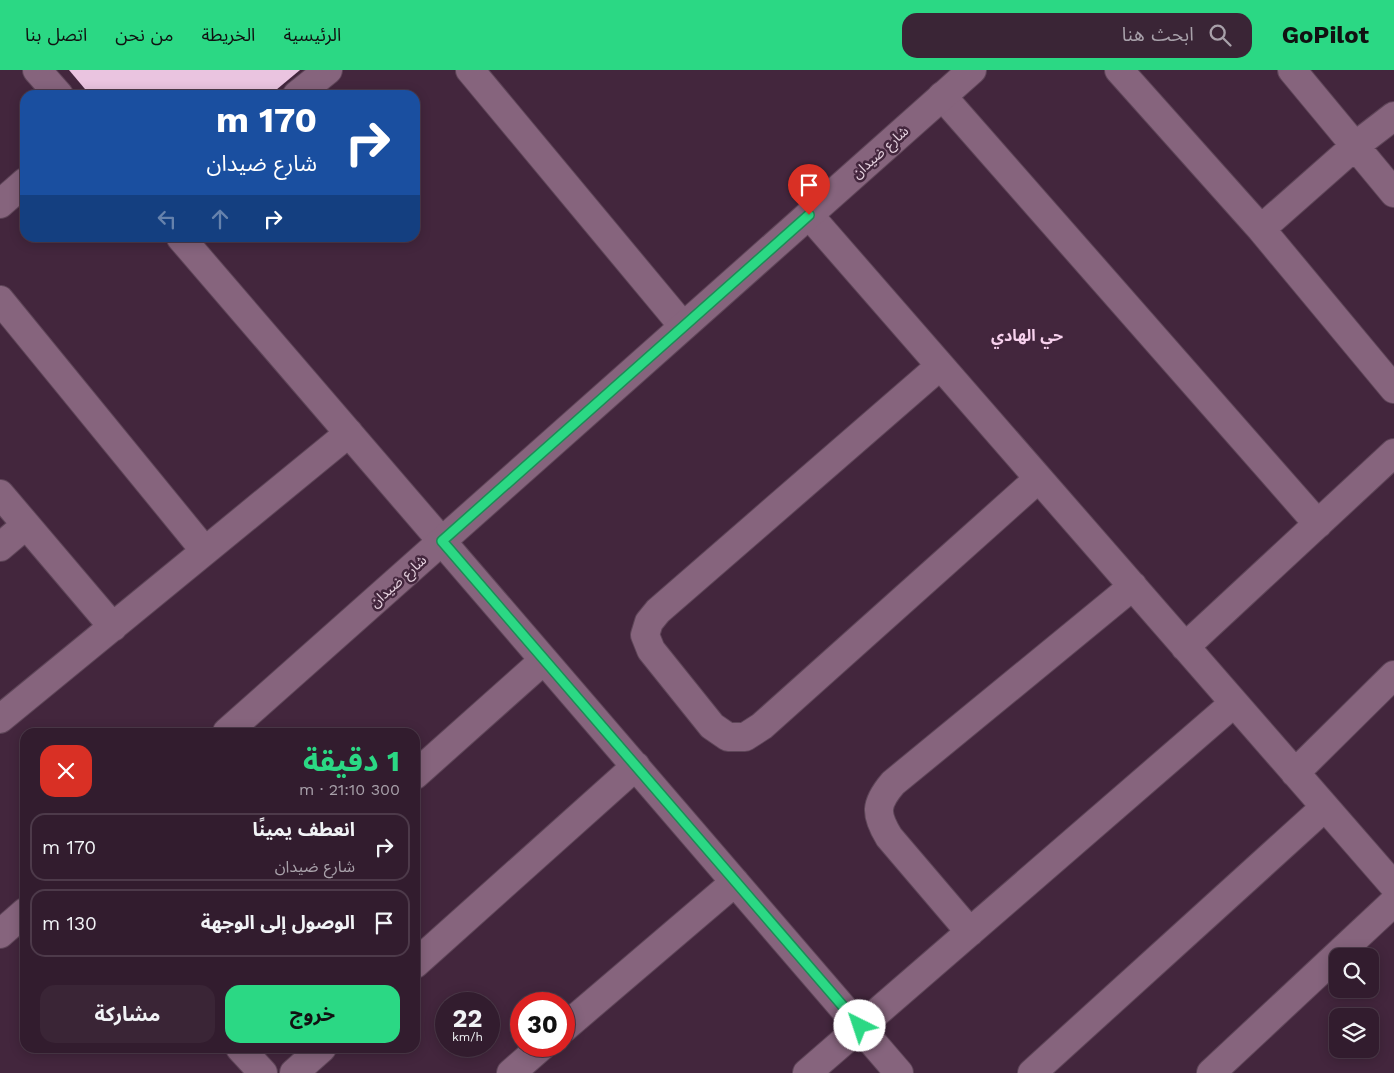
<!DOCTYPE html>
<html lang="ar">
<head>
<meta charset="utf-8">
<style>
  body { margin:0; font-family:"Work Sans","Noto Sans Arabic",sans-serif; background:#3a2536; color:#f1f3f6; direction:rtl; height:100vh; display:flex; flex-direction:column; font-size:19px; white-space:nowrap }
  * { box-sizing:border-box; margin:0 }
  p { font-size:16px; color:#a8a1aa }
  .icon { flex:none; width:28px; height:28px; fill:none; stroke:currentColor; stroke-width:2; stroke-linecap:round; stroke-linejoin:round }
  .map { position:relative; flex:1; overflow:hidden; direction:ltr }
  .panel { position:absolute; left:20px; top:658px; width:400px; height:325px; display:flex; flex-direction:column; background:#321c2e; border-radius:15px; box-shadow:0 2px 12px #0003,0 0 0 1px #4d3a4a; direction:rtl }
  .panel>* { flex:none }
  .hud { position:absolute; left:20px; top:20px; width:400px; height:152px; border-radius:15px; box-shadow:0 2px 12px #0003,0 0 0 1px #4d3a4a; direction:rtl; background:#1a4fa0; color:#fff; overflow:hidden }
  .tools { position:absolute; left:1329px; top:878px; display:grid; gap:10px }
  .tools a { display:grid; place-items:center; width:50px; height:50px; border-radius:10px; background:#321c2e; box-shadow:0 2px 12px #0003,0 0 0 1px #4d3a4a; font-size:25px }
  .speed { position:absolute; left:435px; top:922px; display:flex; gap:10px; font-size:25px; font-weight:700; text-align:center }
  .speed>* { display:grid; place-content:center; width:65px; height:65px; border-radius:50%; background:#321c2e; box-shadow:0 2px 12px #0003,0 0 0 1px #4d3a4a; line-height:1 }
  .speed small { font-size:12px; font-weight:400 }
  .speed .limit { border:8px solid #d22; background:#fff; color:#111 }
  .pin { position:absolute; display:grid; place-items:center; width:42px; height:42px; color:#fff; margin:-51px -21px; border-radius:50% 50% 50% 0; rotate:-45deg; box-shadow:0 0 5px #0007 }
  .pin .icon { rotate:45deg }
  .me { position:absolute; width:55px; margin:-28px; rotate:319deg; stroke-linejoin:round; filter:drop-shadow(0 0 4px #0008) }
  .turn { display:flex; align-items:center; gap:18px; height:105px; padding:0 20px; font-size:22px }
  .turn .icon { width:65px; height:65px; stroke-width:2.5 }
  .turn b { display:block; font-size:35px; line-height:42px }
  .lanes { display:flex; align-items:center; height:48px; padding:0 20px; background:#0003; justify-content:center; gap:25px; direction:ltr }
  .lanes .off { opacity:.35 }
  .round { display:grid; place-items:center; flex:none; width:52px; height:52px; border-radius:15px; background:#3a2536 }
  .overview { display:flex; align-items:center; justify-content:space-between; height:85px; padding:0 20px }
  h1 { font-size:30px; font-weight:700; line-height:38px; color:#2bd884 }
  .cta { display:flex; gap:10px; margin-top:auto; padding:10px 20px }
  .cta a { flex:1; height:58px; border-radius:15px; background:#2bd884; color:#111; font-size:20px; font-weight:700; line-height:58px; text-align:center }
  .cta a+a { background:#3a2536; color:#f1f3f6 }
  ul { padding:0; list-style:none }
  li { display:flex; align-items:center; gap:15px; height:68px; margin:0 10px 8px; padding:0 10px; border:2px solid #4d3a4a; border-radius:15px }
  li div { flex:1 }
  li b { display:block; font-size:19px }
  li em { font-style:normal }
  header { display:flex; align-items:center; gap:30px; box-sizing:border-box; height:70px; padding:0 25px; background:#2bd884; color:#111 }
  header strong { font-size:24px }
  nav { display:flex; gap:28px; margin-inline-start:auto; font-size:18px }
  .search { width:350px; height:45px; background:#3a2536; display:flex; align-items:center; gap:12px; box-sizing:border-box; padding:0 18px; border-radius:15px; color:#a8a1aa; font-size:19px }
  .map>svg:first-child { display:block }
  .building { fill:#eac4e0 }
  .lines { fill:none; stroke-linecap:round; stroke-linejoin:round }
  .street-casing { stroke:#5e4558; stroke-width:30 }
  .secondary-casing { stroke:#5e4558; stroke-width:30 }
  .street { stroke:#86647d; stroke-width:28 }
  .secondary { stroke:#86647d; stroke-width:28 }
  .route-casing { stroke:#1c8c56; stroke-width:12 }
  .route { stroke:#2bd884; stroke-width:9 }
  .labels { text-anchor:middle; stroke-width:5; stroke-linejoin:round; paint-order:stroke }
  .street-label { font-size:14px; fill:#e7d4e1; stroke:#43263d }
  .quarter-label { font-size:16px; font-weight:bold; fill:#f7d1ed; stroke:#43263d }
</style>
</head>
<body>
<header>
<strong>GoPilot</strong>
<div class="search"><svg class="icon" aria-label="search" viewBox="0 0 24 24"><circle cx="10" cy="10" r="6"/><path d="M15 15l6 6"/></svg>ابحث هنا</div>
<nav><a>الرئيسية</a><a>الخريطة</a><a>من نحن</a><a>اتصل بنا</a></nav>
</header>
<div class="map">
<svg width="1394" height="1003" viewBox="0 0 1394 1003">
  <rect width="100%" height="100%" fill="#43263d"/>
  <path class="building" d="M69,0H300L270,25H90Z"/>
  <g class="lines">
    <g class="street-casing">
      <path id="street" d="M37,0L59,25
        M470,0L683,256
        M1119,0L1261,159L1394,319
        M1292,0L1394,123
        M297,25L328,0
        M942,26L1318,454
        M0,134L25,112
        M809,145L1394,816
        M1261,159L1355,76L1394,46
        M181,168L899,1003
        M0,230L205,481
        M940,296L658,541L649,552L645,565L651,580L712,656L728,667H745L762,656L1038,409
        M0,424L113,557
        M0,477L26,455
        M1185,577L1394,383
        M0,649L349,363
        M1295,703L1394,605
        M415,705L544,590
        M970,862L889,767C875,744 875,734 893,713L1133,516
        M415,894L636,696
        M564,958L735,812
        M240,978L263,1003
        M294,1003L322,978
        M511,1003L542,976
        M807,1003L1234,633
        M1032,1003L1325,737
        M1211,1003L1394,832"/>
    </g>
    <g class="secondary-casing">
      <path id="secondary" d="M227,662L972,0
        M0,864L25,842"/>
    </g>
    <use href="#street" class="street"/>
    <use href="#secondary" class="secondary"/>
  </g>
  <g class="lines">
    <g class="route-casing">
      <path id="route" d="M809,145L442,471L860,956"/>
    </g>
    <use href="#route" class="route"/>
  </g>
  <g class="labels">
    <g class="street-label">
      <text transform="translate(880 82) rotate(-42)" y="5">شارع ضيدان</text>
      <text transform="translate(398 511) rotate(-42)" y="5">شارع ضيدان</text>
    </g>
    <g class="quarter-label">
      <text x="1027" y="271">حي الهادي</text>
    </g>
  </g>
</svg>
<div class="tools">
<a><svg class="icon" aria-label="search" viewBox="0 0 24 24"><circle cx="10" cy="10" r="6"/><path d="M15 15l6 6"/></svg></a>
<a><svg class="icon" aria-label="layers" viewBox="0 0 24 24"><path d="M12 4l9 5-9 5-9-5zM3 14l9 5 9-5"/></svg></a>
</div>
<div class="speed"><div>22<small>km/h</small></div><div class="limit">30</div></div>
<div class="pin" style="left:809px;top:145px;background:#d93025"><svg class="icon" aria-label="arrive" viewBox="0 0 24 24"><path d="M6 21V4h12l-3 4 3 4H6"/></svg></div>
<svg class="me" style="left:860px;top:956px" viewBox="-20 -20 40 40"><circle r="19" fill="#fff"/><path d="M0-13L10 11 0 6-10 11z" fill="#2bd884"/></svg>
<div class="hud">
<div class="turn"><svg class="icon" aria-label="right" viewBox="0 0 24 24"><path d="M7 20v-9h11M14 6l5 5-5 5"/></svg><div><b>170 m</b>شارع ضيدان</div></div>
<div class="lanes"><svg class="icon off" aria-label="left" viewBox="0 0 24 24"><path d="M17 20v-9H6M10 6l-5 5 5 5"/></svg><svg class="icon off" aria-label="ahead" viewBox="0 0 24 24"><path d="M12 20V5M6 11l6-6 6 6"/></svg><svg class="icon" aria-label="right" viewBox="0 0 24 24"><path d="M7 20v-9h11M14 6l5 5-5 5"/></svg></div>
</div>
<section class="panel">
<div class="overview"><div><h1>1 دقيقة</h1><p>300 m · 21:10</p></div><a class="round" style="background:#d93025;color:#fff"><svg class="icon" aria-label="close" viewBox="0 0 24 24"><path d="M6 6l12 12M18 6L6 18"/></svg></a></div>
<ul>
<li><svg class="icon" aria-label="right" viewBox="0 0 24 24"><path d="M7 20v-9h11M14 6l5 5-5 5"/></svg><div><b>انعطف يمينًا</b><p>شارع ضيدان</p></div><em>170 m</em></li>
<li><svg class="icon" aria-label="arrive" viewBox="0 0 24 24"><path d="M6 21V4h12l-3 4 3 4H6"/></svg><div><b>الوصول إلى الوجهة</b></div><em>130 m</em></li>
</ul>
<div class="cta"><a>خروج</a><a>مشاركة</a></div>
</section>
</div>
</body>
</html>
